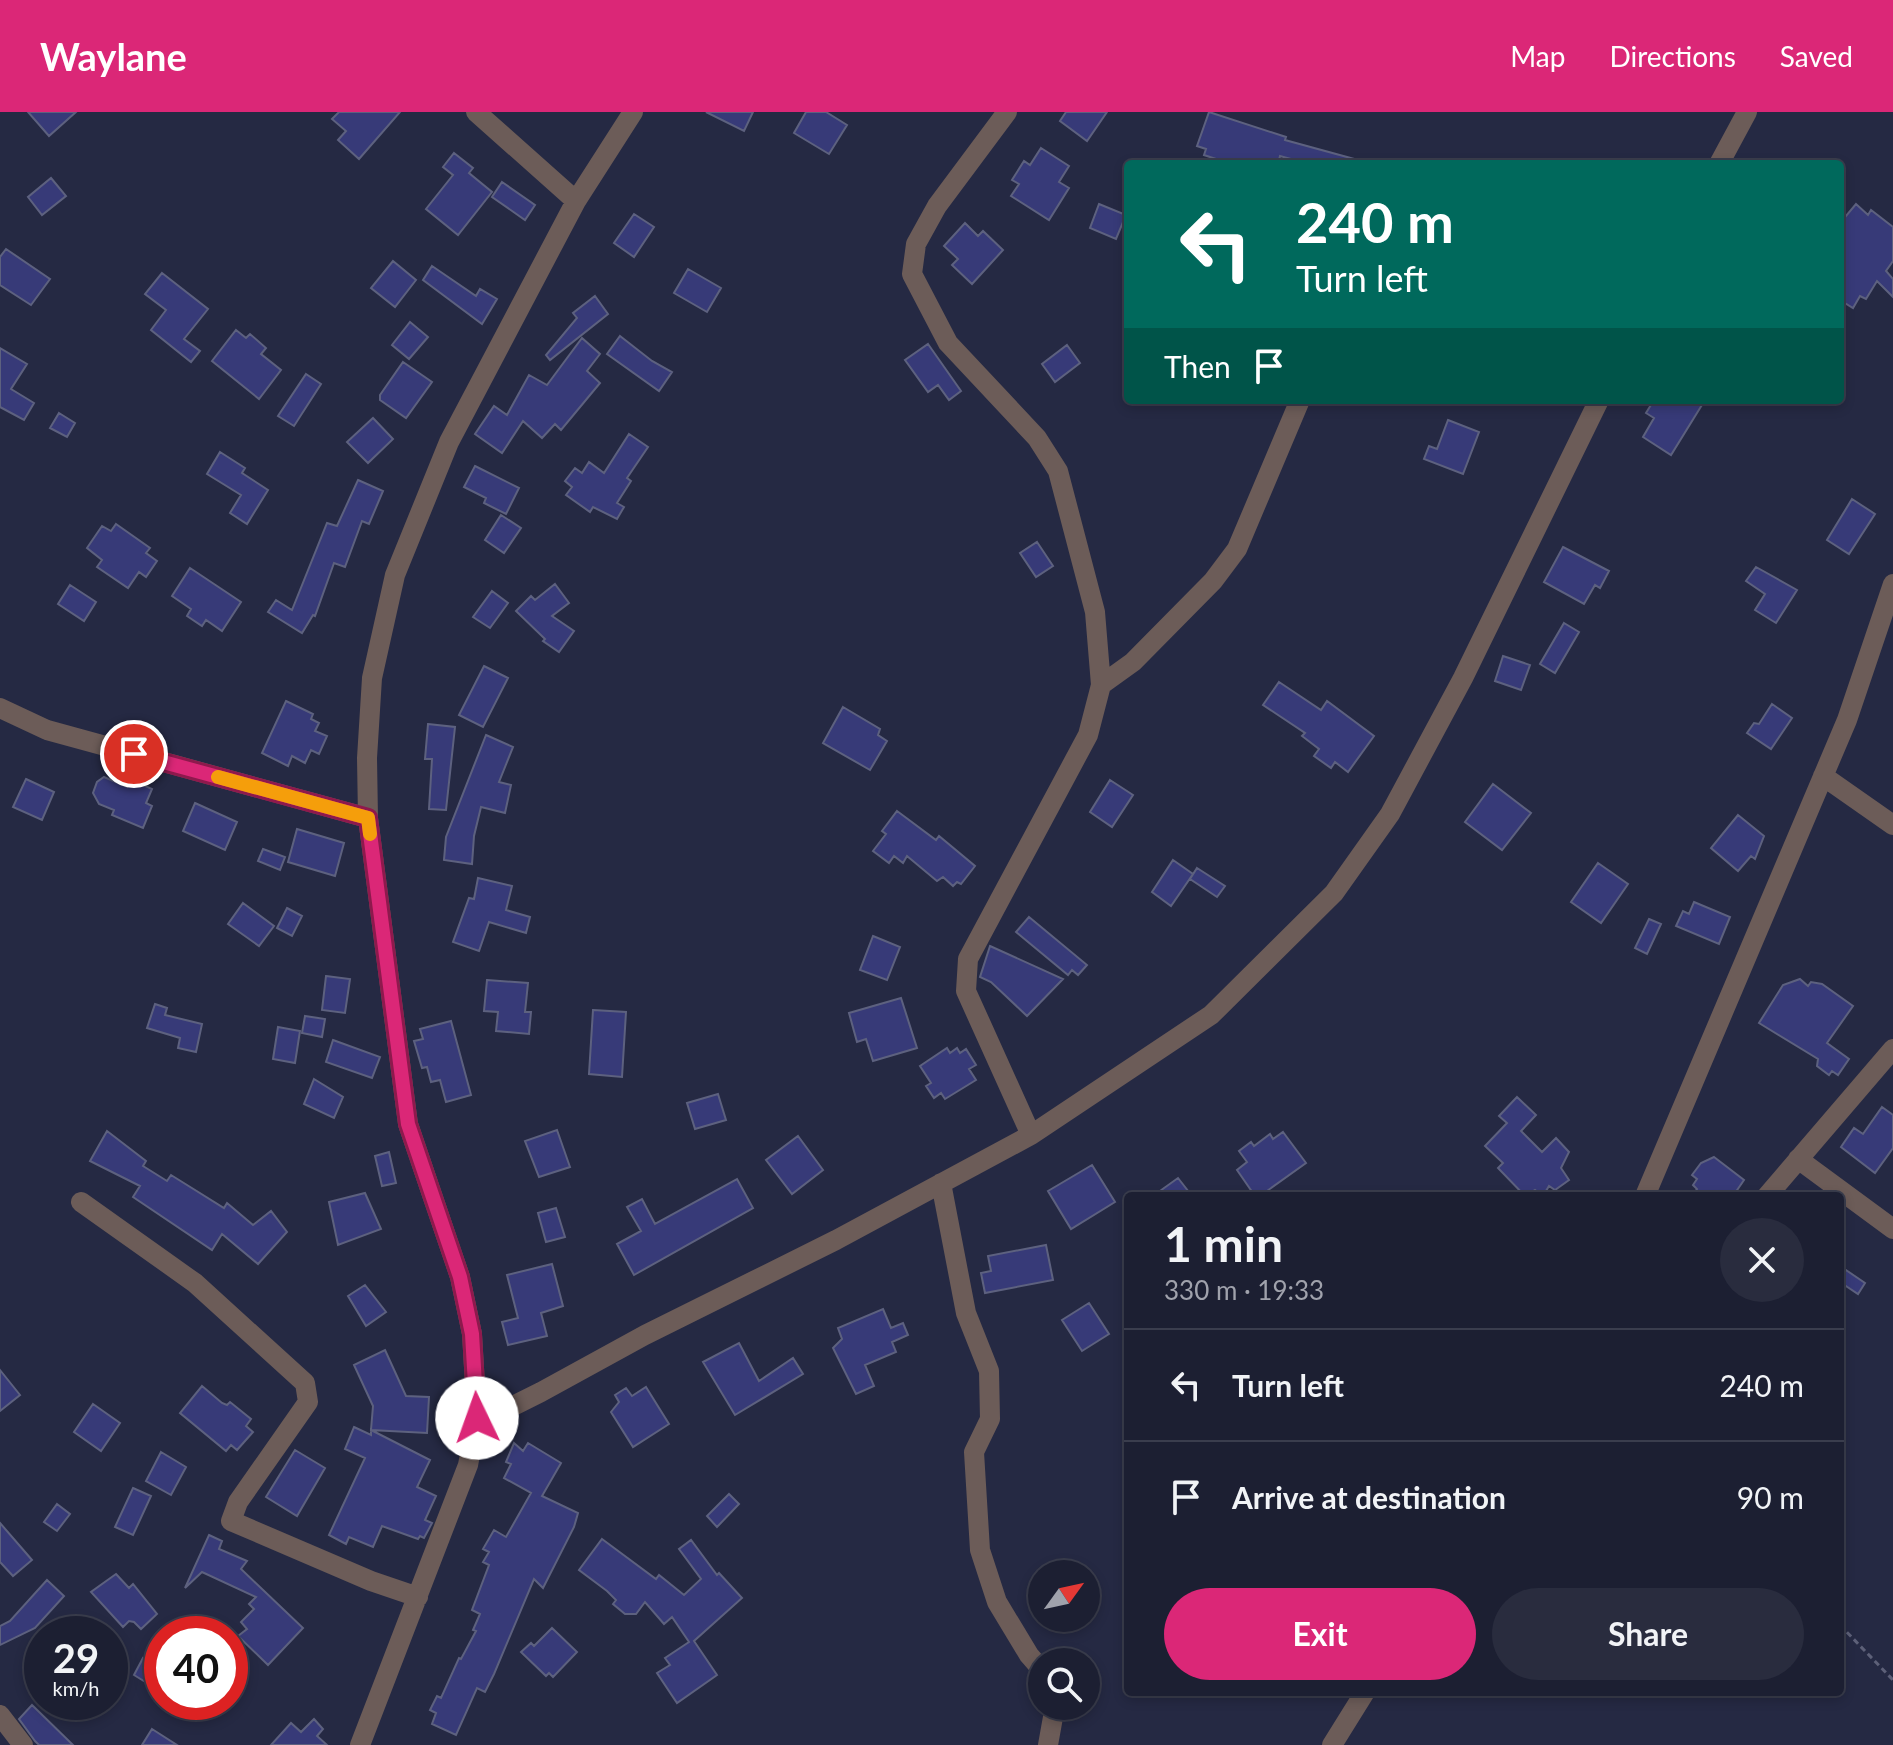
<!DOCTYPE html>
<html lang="en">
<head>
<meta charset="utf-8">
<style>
  body { margin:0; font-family:Lato,sans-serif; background:#292c3e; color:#f1f3f6; height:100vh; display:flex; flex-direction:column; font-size:30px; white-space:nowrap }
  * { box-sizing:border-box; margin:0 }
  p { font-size:26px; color:#a0a2ac }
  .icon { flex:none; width:44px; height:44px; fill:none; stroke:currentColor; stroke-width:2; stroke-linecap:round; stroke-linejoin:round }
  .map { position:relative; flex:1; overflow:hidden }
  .details { position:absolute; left:1124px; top:1080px; width:720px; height:504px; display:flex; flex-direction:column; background:#1c1f32; border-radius:8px; box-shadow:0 4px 12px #0003,0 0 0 2px #3a3d4d }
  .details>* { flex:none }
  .guide { position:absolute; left:1124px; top:48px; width:720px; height:244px; border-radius:8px; box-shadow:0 4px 12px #0003,0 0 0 2px #3a3d4d; background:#00695c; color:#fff; overflow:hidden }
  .needle { width:52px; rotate:57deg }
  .controls { position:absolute; left:1028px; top:1448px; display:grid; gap:16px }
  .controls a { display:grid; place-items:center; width:72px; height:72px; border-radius:50%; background:#1c1f32; box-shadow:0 4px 12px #0003,0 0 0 2px #3a3d4d; font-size:40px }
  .speed { position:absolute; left:24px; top:1504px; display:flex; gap:16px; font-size:40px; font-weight:700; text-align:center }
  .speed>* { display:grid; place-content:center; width:104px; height:104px; border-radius:50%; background:#1c1f32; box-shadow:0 4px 12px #0003,0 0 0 2px #3a3d4d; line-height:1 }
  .speed small { font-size:20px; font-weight:400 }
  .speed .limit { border:12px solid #d22; background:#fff; color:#111 }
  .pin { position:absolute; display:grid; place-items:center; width:68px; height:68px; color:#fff; margin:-34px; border:4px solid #fff; border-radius:50%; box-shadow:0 2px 8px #0007 }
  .me { position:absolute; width:88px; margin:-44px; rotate:357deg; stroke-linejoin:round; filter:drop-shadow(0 0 6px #0008) }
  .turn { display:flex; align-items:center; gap:28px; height:168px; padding:0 40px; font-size:36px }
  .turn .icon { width:104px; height:104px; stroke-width:2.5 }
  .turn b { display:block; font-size:56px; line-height:68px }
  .then { display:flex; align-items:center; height:76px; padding:0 40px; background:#0003; gap:16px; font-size:30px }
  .round { display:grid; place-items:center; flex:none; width:84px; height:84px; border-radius:42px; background:#292c3e }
  .headline { display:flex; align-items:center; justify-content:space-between; height:136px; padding:0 40px }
  h1 { font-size:48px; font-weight:700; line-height:60px }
  .primary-button { display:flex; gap:16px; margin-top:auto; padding:16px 40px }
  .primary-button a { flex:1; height:92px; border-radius:48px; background:#db2777; color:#fff; font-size:32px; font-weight:700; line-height:92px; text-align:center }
  .primary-button a+a { background:#292c3e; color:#f1f3f6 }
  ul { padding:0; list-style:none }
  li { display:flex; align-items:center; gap:24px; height:112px; padding:0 40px; border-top:2px solid #3a3d4d }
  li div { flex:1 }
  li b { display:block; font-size:30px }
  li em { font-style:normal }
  header { display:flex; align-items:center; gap:48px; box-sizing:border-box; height:112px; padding:0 40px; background:#db2777; color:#fff }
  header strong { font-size:38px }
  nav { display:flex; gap:44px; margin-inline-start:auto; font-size:28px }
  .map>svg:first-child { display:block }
  .building { fill:#373a78; stroke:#5d617f; stroke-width:2 }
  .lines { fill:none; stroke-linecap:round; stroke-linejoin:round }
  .path { stroke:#5d6078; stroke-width:3; stroke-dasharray:6 4; stroke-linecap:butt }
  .minor { stroke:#6c5c58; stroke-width:20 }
  .route-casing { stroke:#8e194d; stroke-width:20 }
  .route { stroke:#db2777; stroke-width:14 }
  .slow { stroke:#f59e0b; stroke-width:14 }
</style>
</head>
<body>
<header>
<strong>Waylane</strong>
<nav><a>Map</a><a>Directions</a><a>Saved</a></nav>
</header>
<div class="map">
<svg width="1893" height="1633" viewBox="0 0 1893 1633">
  <rect width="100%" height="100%" fill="#252943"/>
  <path class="building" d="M28,0H76L49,24Z
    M339,0H400L359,47L338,28L346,19L332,7Z
    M706,0H753L744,19Z
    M806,0H826L847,13L829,42L794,21Z
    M1066,0H1107L1087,29L1060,9Z
    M1209,0L1286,25L1285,28L1358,48L1357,52H1309L1280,44L1278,52H1231L1204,43L1206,37L1197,34Z
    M1041,36L1069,54L1059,70L1069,76L1049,108L1011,84L1019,72L1012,68L1024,49L1030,53Z
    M454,41L473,56L469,61L492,80L458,123L426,97L453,63L443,55Z
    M51,66L66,84L42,103L28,85Z
    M502,70L535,93L525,108L492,85Z
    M1099,92L1126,103L1116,127L1090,116Z
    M1856,92L1868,103L1871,98L1893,115V149L1886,159L1893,167V185L1877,169L1866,187L1860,184L1853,196L1840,188V111Z
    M634,102L654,115L634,145L614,131Z
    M965,111L978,124L983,119L1003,138L972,172L952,153L958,147L944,134Z
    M6,137L50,167L31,193L0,173V145Z
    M393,149L416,168L395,195L371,176Z
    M432,154L476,184L480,177L497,187L482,212L423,168Z
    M688,157L721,176L707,200L674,181Z
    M162,161L208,197L184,227L200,239L191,250L151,218L166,198L145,182Z
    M595,184L608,202L550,248L546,243L577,206L573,201Z
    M410,210L428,225L409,247L392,233Z
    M236,218L246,226L250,222L266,236L261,242L281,258L259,287L212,249Z
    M620,224L652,249L672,260L659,279L607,242Z
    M582,226L600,242L587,259L600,271L561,318L555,312L542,326L523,309L502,341L475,322L494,294L507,303L529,263L547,273Z
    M928,232L961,279L949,288L938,273L928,280L905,248Z
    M1067,233L1080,251L1055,270L1042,252Z
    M0,236L27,252L11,277L34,291L24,308L0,295Z
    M403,250L432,270L406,306L380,288V283Z
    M306,262L321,272L294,314L278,304Z
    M1654,288H1705L1671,343L1643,325L1654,306L1646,301Z
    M59,301L75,311L67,325L50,316Z
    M373,306L393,327L368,351L347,330Z
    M1448,308L1479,320L1463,362L1424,347L1429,334L1437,337Z
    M629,322L648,335L627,366L631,369L617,391L624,395L617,407L593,395L590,400L566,383L572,375L565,369L575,356L582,361L589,350L604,361Z
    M220,340L245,356L242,361L268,378L247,412L230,401L241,383L207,362Z
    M475,354L519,376L506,402L484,391L486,386L464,375Z
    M358,368L383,379L369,412L362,409L345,455L334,451L315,504L313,503L302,521L268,500L276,488L292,498L327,411L337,414Z
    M1852,387L1875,402L1849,442L1827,428Z
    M501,403L521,416L504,441L485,428Z
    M116,412L150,436L146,441L157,449L146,465L139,460L128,476L97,455L102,448L87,436L102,414L111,419Z
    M1037,430L1053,454L1036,465L1020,441Z
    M1563,435L1609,459L1600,476L1595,473L1584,492L1544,470Z
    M1756,455L1797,478L1776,511L1755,498L1765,482L1746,469Z
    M190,456L241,490L222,519L206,508L202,514L187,504L191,497L172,484Z
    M555,472L569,491L552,504L574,519L559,540L543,529L545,527L516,499L531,484L535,488Z
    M70,473L96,490L84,509L58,492Z
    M492,479L508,491L490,516L473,505Z
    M1564,511L1579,520L1555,561L1540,552Z
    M1503,544L1530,553L1521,578L1495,569Z
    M484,554L508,566L483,615L459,603Z
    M1279,570L1321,598L1327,589L1374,624L1348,660L1335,650L1331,656L1314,644L1319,637L1302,624L1305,621L1263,593Z
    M286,589L313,602L311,607L319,611L315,619L327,624L319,642L311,638L305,651L292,644L288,654L262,641Z
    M1772,592L1792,606L1771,637L1747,621L1754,611L1759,612Z
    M843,595L880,617L878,623L887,629L870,658L823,631Z
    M428,612L455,615L446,698L429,697L432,647H425Z
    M486,623L513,635L499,670L511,673L505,701L481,695L474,724L472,752L444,748L446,725Z
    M104,665L127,675L130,667L152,677L146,691L152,694L143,716L112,703L114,698L99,692L93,681L97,670Z
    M26,667L54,680L42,708L13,695Z
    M1110,668L1133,683L1112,715L1090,700Z
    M1493,672L1531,701L1502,738L1465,710Z
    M195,691L237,710L225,738L183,719Z
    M897,699L936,728L939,724L975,754L961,772L957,770L953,774L943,765L937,769L907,744L903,751L894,744L889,751L873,739L886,722L882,719Z
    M1738,703L1764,724L1755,747L1751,744L1738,759L1711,736Z
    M297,717L344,731L335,764L288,750Z
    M263,737L285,745L280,758L258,749Z
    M1173,748L1193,762L1171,794L1152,780Z
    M1598,751L1628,772L1601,811L1571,790Z
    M1197,756L1225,774L1217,785L1190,767Z
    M478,766L512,774L506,798L530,805L526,821L489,810L479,839L453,830L469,786L474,787Z
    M1694,790L1730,805L1719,832L1676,814L1683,799L1689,802Z
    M243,791L274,814L259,834L228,812Z
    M287,796L302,804L292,824L277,816Z
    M1029,805L1087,853L1078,863L1072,858L1068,863L1016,820Z
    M1649,807L1661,812L1647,842L1635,836Z
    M873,824L900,835L887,868L860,858Z
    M990,834L1063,867L1027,904L991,870L980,865Z
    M326,864L350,867L345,901L322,898Z
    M1800,867L1808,874L1811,870L1822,872L1853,894L1827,931L1849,947L1838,963L1832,959L1829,963L1817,954L1818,947L1759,911L1783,873Z
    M487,868L528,871L525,900H531L529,922L496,919L498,900L484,899Z
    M901,886L917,936L873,949L866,927L857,930L849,901Z
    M155,892L167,896L165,903L202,912L196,940L178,936L180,926L147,916Z
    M593,898L626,900L622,965L589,962Z
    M305,904L325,907L322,925L302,921Z
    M451,909L471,983L446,990L440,968L431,970L427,955L422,956L414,929L423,927L420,917Z
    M278,915L300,919L295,951L273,947Z
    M333,928L380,945L372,966L326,950Z
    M947,936L950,941L957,936L960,941L966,937L976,953L969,957L976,968L945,987L941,981L934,986L926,974L931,971L920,954Z
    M314,967L343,985L334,1006L304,992Z
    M718,982L726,1008L695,1017L687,991Z
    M1517,985L1536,1003L1521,1019L1542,1040L1556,1026L1569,1040L1561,1056L1569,1068L1555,1078L1549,1074L1543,1084L1535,1078L1525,1084L1498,1056L1503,1051L1485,1034L1507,1011L1499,1004Z
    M1882,995L1893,1003V1036L1875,1061L1841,1035L1854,1016L1863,1022Z
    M557,1018L570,1055L539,1065L525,1029Z
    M107,1019L146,1049L143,1054L167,1069L171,1063L224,1096L227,1091L253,1113L271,1099L287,1120L258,1152L222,1122L212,1138L133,1085L140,1074L90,1049Z
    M1283,1020L1306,1051L1260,1084H1255L1237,1058L1247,1050L1239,1039L1251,1030L1254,1034L1270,1022L1273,1027Z
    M798,1024L823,1058L792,1082L766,1048Z
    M389,1040L396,1071L382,1074L375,1044Z
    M1714,1045L1744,1068L1733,1084H1692L1697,1077L1693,1073L1697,1067L1692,1063L1701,1051Z
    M1092,1053L1115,1090L1071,1117L1048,1079Z
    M1178,1066L1192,1084H1153Z
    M737,1067L753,1096L634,1163L617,1132L641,1119L627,1095L642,1087L655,1112Z
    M365,1081L381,1117L338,1133L329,1090Z
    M556,1096L565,1125L546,1130L538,1101Z
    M1046,1133L1053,1168L985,1181L981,1161L991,1159L988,1144Z
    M552,1152L563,1194L541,1201L547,1224L508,1233L502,1210L518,1206L507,1163Z
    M1840,1154L1865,1171L1858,1182L1840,1170Z
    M365,1173L386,1200L366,1214L348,1184Z
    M1089,1191L1109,1222L1082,1239L1062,1208Z
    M883,1197L891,1216L903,1211L908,1223L892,1230L896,1240L865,1253L874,1274L856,1282L833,1236L842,1227L838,1216Z
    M739,1231L759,1269L793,1246L803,1262L735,1303L703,1250Z
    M385,1238L406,1284L429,1285L427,1321L371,1318L373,1294L354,1253Z
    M0,1258L20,1283L0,1299Z
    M202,1274L222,1291L227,1293L230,1290L251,1307L246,1314L253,1320L237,1338L231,1333L226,1339L180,1301Z
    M646,1275L669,1312L633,1335L611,1300L619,1290L615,1283L626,1276L632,1284Z
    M93,1292L120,1311L101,1339L74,1320Z
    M354,1315L371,1323V1318L430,1348L417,1375L436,1384L425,1408L432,1411L424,1426L420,1424L418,1427L382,1414L373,1435L349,1425L346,1432L329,1423L365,1346L345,1337Z
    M514,1331L523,1339L528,1331L561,1351L542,1384L578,1401L574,1415L543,1476L534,1467L494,1562L485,1580L477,1576L456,1623L432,1612L436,1601L430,1598L437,1584L441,1586L459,1546L461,1547L476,1519L473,1518L480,1502L472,1498L489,1453L483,1450L489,1440L483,1437L494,1418L506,1425L531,1381L504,1366L511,1352L506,1350Z
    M295,1338L325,1356L297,1404L266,1385Z
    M161,1340L186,1355L171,1383L146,1369Z
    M133,1376L151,1384L133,1423L115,1415Z
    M729,1382L739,1392L717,1415L707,1404Z
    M57,1392L70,1402L57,1419L44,1410Z
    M0,1411L32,1448L13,1464L0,1450Z
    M209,1423L222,1429L219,1437L247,1449L241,1457L303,1516L268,1553L238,1524L247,1517L241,1510L254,1497L249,1492L256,1485L202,1460L185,1476Z
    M602,1427L656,1467L659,1463L684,1483L701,1467L679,1437L691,1428L717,1463L719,1461L742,1486L694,1529L717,1563L677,1591L657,1561L670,1553L665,1546L689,1530L672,1505L664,1512L645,1490L636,1502H625L613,1492L616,1488L607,1479L579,1458Z
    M116,1462L129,1476L133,1472L157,1502L141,1517L134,1510L129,1509L123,1515L91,1480Z
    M47,1468L64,1484L35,1516L0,1533V1514L10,1509Z
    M552,1516L577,1540L553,1565L549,1561L546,1564L521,1540L531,1531L534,1534Z
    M162,1530V1568L157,1577L134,1563L143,1546L151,1551Z
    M32,1593L73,1633H39L35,1629L19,1607Z
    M314,1607L323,1617L317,1624L327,1633H271L291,1611L301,1620Z
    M152,1617L177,1633H142Z"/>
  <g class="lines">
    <path class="path" d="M1840,1513L1893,1568"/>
    <path class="minor" d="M476,0L576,89
      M1007,0L937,94L916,132L912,162L948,231L1037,326L1058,359L1095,500L1101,573L1088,623L968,847L966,879L1031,1023
      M1719,52L1747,0
      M1101,573L1133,550L1213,469L1237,437L1300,288
      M0,596L47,618L368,706
      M1823,664L1893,713
      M1798,1047L1893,1117
      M941,1071L966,1201L989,1259L990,1307L974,1340L980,1438L997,1490L1029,1543L1042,1558
      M1645,1084L1847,608L1893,472
      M1767,1084L1893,937
      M81,1090L195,1171L305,1271L308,1290L238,1390L231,1409L371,1469L418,1485
      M477,1306L497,1302L541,1280L645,1223L836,1128L1031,1023L1211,903L1334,781L1390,702L1463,566L1599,288
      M0,1603L23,1633
      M360,1633L468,1353L477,1306L472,1222L460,1165L408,1012L368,706L367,646L372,566L395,463L449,330L576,89L633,0
      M1048,1633L1055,1594
      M1332,1633L1365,1580"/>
  </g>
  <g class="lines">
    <g class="route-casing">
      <path id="route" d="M134,642L368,706L408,1012L460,1165L472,1222L477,1306"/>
    </g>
    <use href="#route" class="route"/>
    <path class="slow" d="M218,665L368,706L370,722"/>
  </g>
</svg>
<div class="controls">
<a><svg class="needle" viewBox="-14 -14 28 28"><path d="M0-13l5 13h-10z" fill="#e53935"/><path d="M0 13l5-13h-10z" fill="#a0a2ac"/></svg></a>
<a><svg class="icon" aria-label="search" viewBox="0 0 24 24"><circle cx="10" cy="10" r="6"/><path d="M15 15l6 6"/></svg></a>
</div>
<div class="speed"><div>29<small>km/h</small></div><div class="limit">40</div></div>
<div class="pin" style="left:134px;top:642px;background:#d93025"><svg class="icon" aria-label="arrive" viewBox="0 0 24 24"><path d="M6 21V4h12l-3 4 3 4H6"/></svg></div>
<svg class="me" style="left:477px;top:1306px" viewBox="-20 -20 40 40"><circle r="19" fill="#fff"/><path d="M0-13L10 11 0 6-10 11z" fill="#db2777"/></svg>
<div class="guide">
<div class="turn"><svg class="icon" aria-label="left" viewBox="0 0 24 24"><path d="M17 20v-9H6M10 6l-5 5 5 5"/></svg><div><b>240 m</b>Turn left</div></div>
<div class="then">Then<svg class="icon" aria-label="arrive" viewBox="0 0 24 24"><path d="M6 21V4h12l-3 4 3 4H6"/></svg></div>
</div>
<section class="details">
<div class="headline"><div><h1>1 min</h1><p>330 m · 19:33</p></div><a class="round"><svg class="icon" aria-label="close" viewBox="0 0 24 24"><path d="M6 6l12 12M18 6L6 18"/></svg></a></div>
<ul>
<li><svg class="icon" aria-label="left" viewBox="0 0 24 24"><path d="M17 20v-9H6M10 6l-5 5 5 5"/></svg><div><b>Turn left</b></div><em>240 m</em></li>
<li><svg class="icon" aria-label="arrive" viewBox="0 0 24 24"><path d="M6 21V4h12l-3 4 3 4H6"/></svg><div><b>Arrive at destination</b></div><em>90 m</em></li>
</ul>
<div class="primary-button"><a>Exit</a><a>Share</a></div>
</section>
</div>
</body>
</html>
